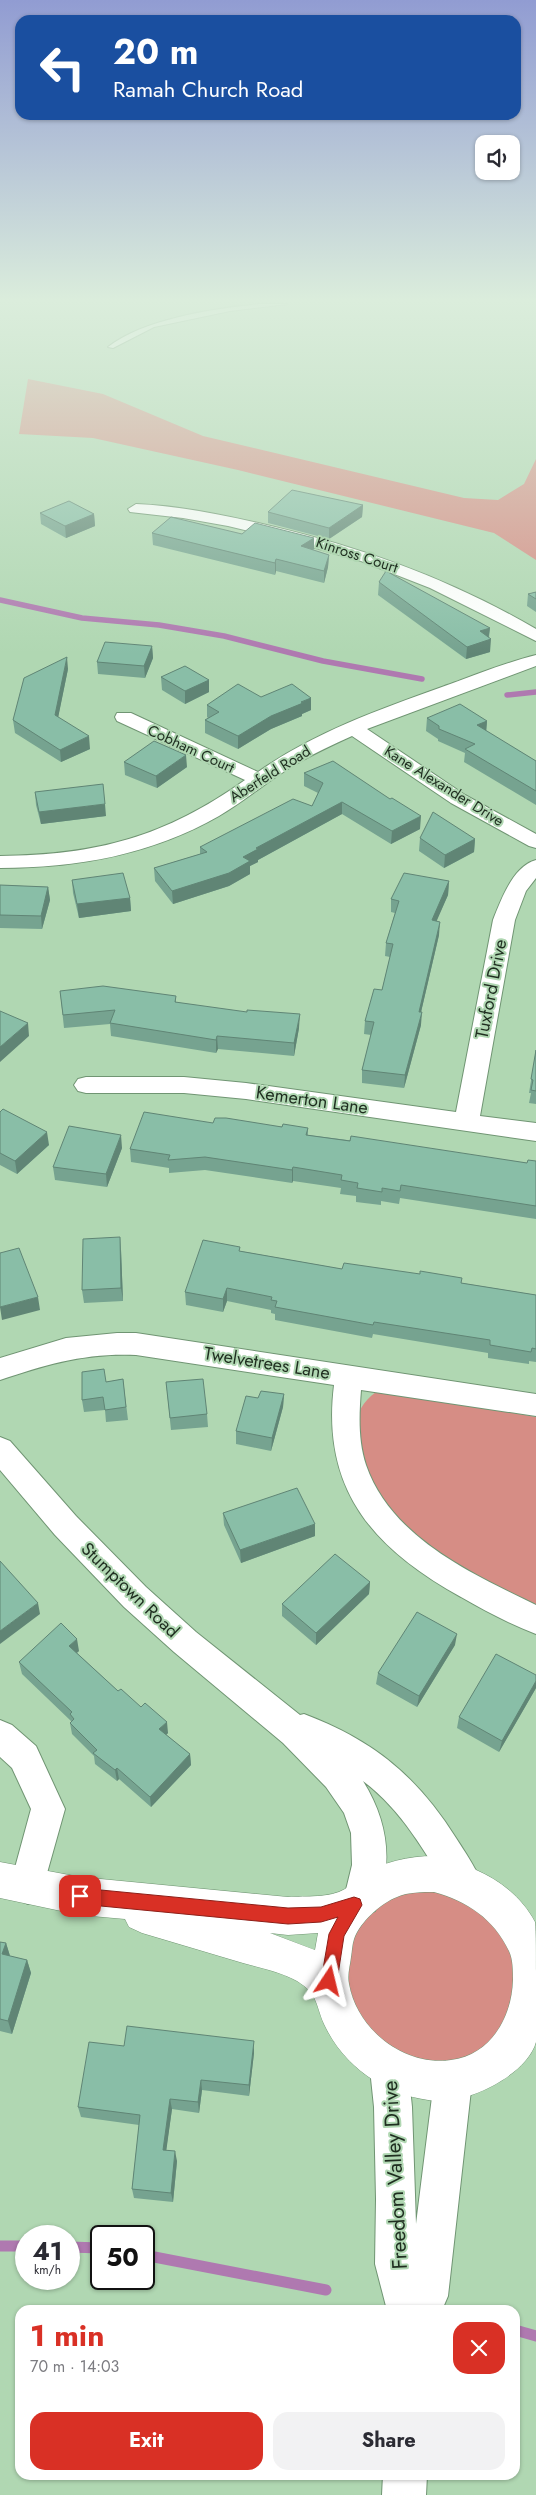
<!DOCTYPE html>
<html lang="en">
<head>
<meta charset="utf-8">
<style>
  body { margin:0; font-family:Jost,sans-serif; background:#f2f2f3; color:#2b2b33; height:100vh; display:flex; flex-direction:column; font-size:19px; white-space:nowrap }
  * { box-sizing:border-box; margin:0 }
  p { font-size:16px; color:#7c7c81 }
  .icon { flex:none; width:28px; height:28px; fill:none; stroke:currentColor; stroke-width:2; stroke-linecap:round; stroke-linejoin:round }
  .map { position:relative; flex:1; overflow:hidden }
  .details { position:absolute; left:15px; top:2305px; width:505px; height:175px; display:flex; flex-direction:column; background:#fff; border-radius:15px; box-shadow:0 1px 4px #0004 }
  .details>* { flex:none }
  .banner { position:absolute; left:15px; top:15px; width:506px; height:105px; border-radius:15px; box-shadow:0 1px 4px #0004; background:#1a4fa0; color:#fff; overflow:hidden }
  .buttons { position:absolute; left:475px; top:135px; display:grid; gap:10px }
  .buttons a { display:grid; place-items:center; width:45px; height:45px; border-radius:10px; background:#fff; box-shadow:0 1px 4px #0004; font-size:25px }
  .speed { position:absolute; left:15px; top:2225px; display:flex; gap:10px; font-size:25px; font-weight:700; text-align:center }
  .speed>* { display:grid; place-content:center; width:65px; height:65px; border-radius:50%; background:#fff; box-shadow:0 1px 4px #0004; line-height:1 }
  .speed small { font-size:12px; font-weight:400 }
  .speed .limit { border:2px solid #111; border-radius:8px; background:#fff; color:#111 }
  .pin { position:absolute; display:grid; place-items:center; width:42px; height:42px; color:#fff; margin:-21px; border-radius:10px; box-shadow:0 2px 8px #0006 }
  .me { position:absolute; width:55px; margin:-28px; rotate:10deg; stroke-linejoin:round; filter:drop-shadow(0 0 4px #0008) }
  .turn { display:flex; align-items:center; gap:18px; height:105px; padding:0 15px; font-size:22px }
  .turn .icon { width:65px; height:65px; stroke-width:2.5 }
  .turn b { display:block; font-size:35px; line-height:42px }
  .round { display:grid; place-items:center; flex:none; width:52px; height:52px; border-radius:15px; background:#f2f2f3 }
  .headline { display:flex; align-items:center; justify-content:space-between; height:85px; padding:0 15px }
  h1 { font-size:30px; font-weight:700; line-height:38px; color:#d93025 }
  .primary-button { display:flex; gap:10px; margin-top:auto; padding:10px 15px }
  .primary-button a { flex:1; height:58px; border-radius:15px; background:#d93025; color:#fff; font-size:20px; font-weight:700; line-height:58px; text-align:center }
  .primary-button a+a { background:#f2f2f3; color:#2b2b33 }
  .map>svg:first-child { display:block }
  .green { fill:#d68d85 }
  .lines { fill:none; stroke-linecap:round; stroke-linejoin:round }
  .stream-far1 { stroke:#af79b0; stroke-width:5.5 }
  .stream { stroke:#af79b0; stroke-width:11 }
  .lane-casing { stroke:#709573; stroke-width:2 }
  .street-casing { stroke:#709573; stroke-width:2 }
  .secondary-casing { stroke:#709573; stroke-width:1 }
  .lane { fill:#fff; fill-rule:evenodd }
  .street { fill:#fff; fill-rule:evenodd }
  .secondary { fill:#fff; fill-rule:evenodd }
  .wall { fill:#76a390 }
  .shaded-wall { fill:#608575 }
  .building { fill:#89bea7; stroke:#608575 }
  .route { fill:#d93025; stroke:#8d1f18 }
  .labels { text-anchor:middle; stroke-width:4; stroke-linejoin:round; paint-order:stroke }
  .far-street-label { font-size:15px; fill:#1f2e20; stroke:#b0d7b2 }
  .street-label { font-size:18px; fill:#1f2e20; stroke:#b0d7b2 }
  .near-street-label { font-size:21px; fill:#1f2e20; stroke:#b0d7b2 }
</style>
</head>
<body>
<div class="map">
<svg width="536" height="2495" viewBox="0 0 536 2495">
  <rect width="100%" height="100%" fill="#b0d7b2"/>
  <path class="green" d="M28,379L103,394L203,436L464,498L498,500L524,484L536,459V560L494,533L238,470L93,438L19,434Z
    M376,1392H394L536,1417V1606C483,1579 416,1554 380,1503C369,1487 365,1465 360,1446C354,1422 356,1407 376,1392Z
    M404,1876L492,1899L533,1986L478,2073L364,2050L337,1934Z"/>
  <g class="lines">
    <path class="stream-far1" d="M0,600L82,618L159,625L224,636L323,661L422,679
      M507,695L536,692"/>
    <path class="stream" d="M0,2246H26
      M69,2247L101,2248
      M144,2255L326,2290
      M515,2330L536,2336"/>
    <g class="lane-casing">
      <path id="lane" d="M260,304H288L230,311L154,327L113,348L108,347C143,319 216,308 260,304Z"/>
    </g>
    <g class="street-casing">
      <path id="street" d="M136,504C183,506 229,516 275,527C367,549 454,581 536,629V641L430,588L361,561L291,541L228,526L183,518L130,512L128,509Z
        M536,655V666L367,729L465,795L536,834V848L529,846L451,803L352,736C330,746 308,756 288,769C264,784 243,802 219,816C151,855 77,868 0,868V856C97,855 165,837 245,780L117,721L115,717L117,713H131L258,772C316,731 386,707 453,683C480,673 508,662 536,655Z
        M536,860V878L526,891L515,920L480,1116L536,1123V1141L246,1099L184,1093H86L78,1091L74,1085L78,1079L86,1077H184L246,1083L456,1112L493,920C501,900 513,866 536,860Z
        M117,1333H136L536,1394V1416L361,1390C359,1415 358,1441 366,1465C391,1538 473,1574 536,1605V1634C510,1624 485,1611 461,1597C374,1549 321,1490 334,1385L136,1355C85,1353 48,1364 0,1380V1358L66,1338Z
        M0,1437L10,1441L76,1516L146,1587L196,1632L300,1715L304,1714C373,1740 417,1776 456,1838C465,1852 474,1865 481,1881L475,1893L463,1899L451,1893C424,1852 403,1811 363,1781C389,1823 394,1865 375,1911L362,1916L349,1911L344,1898L352,1865L351,1833L344,1813L326,1787L283,1743L174,1652L124,1607L55,1535L0,1470Z
        M0,1720L12,1725L36,1746L65,1809L40,1898L28,1904L16,1898L10,1886L31,1809L12,1768L0,1757Z
        M389,2050L402,2056L408,2069L412,2107L416,2224L434,2081L440,2068L453,2062L466,2068L472,2081L448,2296L442,2310H387L375,2264L376,2199L374,2107L370,2069L376,2056Z
        M383,2475H427L426,2495H382Z"/>
    </g>
    <g class="secondary-casing">
      <path id="secondary" d="M434,1856C475,1866 514,1883 535,1922C536,1931 536,1959 536,1971C536,1987 536,2028 536,2042C527,2075 468,2103 437,2101C388,2097 345,2069 324,2024C315,2003 318,1994 297,1981C281,1972 261,1968 243,1963C209,1953 176,1943 142,1933L129,1927L125,1919L80,1915L0,1898V1862L80,1877L288,1897C306,1896 330,1898 345,1889C351,1885 355,1880 360,1876C383,1862 408,1856 434,1856ZM434,1892C467,1901 494,1919 509,1951C513,1959 513,1971 513,1980C512,2017 491,2055 451,2060C405,2067 357,2030 349,1984C347,1975 350,1966 351,1957C352,1951 352,1945 354,1939C360,1922 381,1903 397,1897C408,1892 422,1892 434,1892ZM270,1933L288,1935L318,1933L315,1950Z"/>
    </g>
    <use href="#lane" class="lane"/>
    <use href="#street" class="street"/>
    <use href="#secondary" class="secondary"/>
  </g>
  <path class="wall" d="M363,505L362,517L329,539L268,523V512Z
    M40,513L94,514L95,526L66,538L41,524Z
    M152,533L242,534L314,538V549L313,550L329,555L328,567L324,583L276,571L275,575L153,545Z
    M379,582L490,628L489,638L490,652L466,659L378,595Z
    M536,592V612L527,606L528,594Z
    M152,646L153,658L145,678L98,674L97,662Z
    M68,669L58,717L90,749L61,762L15,733L13,720Z
    M161,677L209,680V692L185,704L162,690Z
    M261,697L311,698V710L302,714V716L271,729L238,749L205,733V720L208,718L207,717V705Z
    M427,718L487,721L486,731L536,761V805L464,762L465,753L438,741V739L426,731Z
    M124,762L187,767L157,788L125,775Z
    M304,773L420,829L391,844L342,814L258,860V862L250,866V874L229,886L173,904L155,881L154,868L200,854V847L312,806L318,793L304,786Z
    M35,792L106,816L41,824L36,805Z
    M420,838L475,839L474,852L444,868L419,851Z
    M72,880L130,898L131,911L79,918L73,893Z
    M449,881L448,895L436,921L439,935L421,1012V1025L404,1088L362,1083V1070L371,1035L364,1034L365,1021L382,990L390,957L385,956L386,943L395,913L391,912V899Z
    M0,885L48,887L50,900L42,929L0,928Z
    M60,991L176,996V1002L299,1028L294,1056L218,1049L216,1053L111,1036L110,1024L64,1028Z
    M536,1050V1104L529,1103L531,1093H529Z
    M0,1112L49,1145L17,1174L0,1165Z
    M213,1123L308,1128V1135L527,1163L536,1161V1219L400,1198L399,1204L381,1201V1205L356,1202V1196L340,1194L341,1188L293,1181L292,1183L205,1170L169,1173V1168L131,1162L130,1149Z
    M122,1148L107,1187L55,1180L53,1167Z
    M121,1250L123,1301L84,1303L82,1290Z
    M240,1251L342,1269L462,1283L536,1295V1362L529,1361V1364L488,1358V1353L373,1334L372,1338L275,1320V1314L271,1313V1310L227,1301L223,1312L186,1305L185,1292Z
    M123,1379L128,1420L106,1422L105,1410L84,1412L82,1400L106,1382Z
    M166,1382L207,1414L208,1427L171,1430Z
    M284,1394L283,1407L271,1451L236,1444V1431L258,1398Z
    M223,1513L315,1524V1536L241,1563L224,1525Z
    M370,1582L369,1594L316,1645L282,1616V1604Z
    M455,1645L417,1707L376,1684L378,1673Z
    M79,1651L77,1653L118,1691L168,1733L166,1735L190,1754L191,1765L151,1807L119,1779L117,1781L95,1764L94,1756L72,1734L70,1723L71,1722V1721L22,1674L19,1662Z
    M536,1688L499,1752L457,1728L459,1717Z
    M0,1942L6,1943L10,1956L27,1960L31,1973L12,2034L0,2031Z
    M124,2046L254,2053L249,2096L202,2090L199,2113L172,2109L166,2150L177,2161L173,2202L134,2198L132,2189L139,2125L81,2117L78,2107Z"/>
  <path class="shaded-wall" d="M363,505L362,517L329,539V528Z
    M94,514L95,526L66,538L65,526Z
    M314,538V549L301,558V546Z
    M329,555L328,567L324,583V571Z
    M276,559V571L275,575V563Z
    M490,628L488,640L491,639L490,652L466,659L467,647L480,631Z
    M152,646L153,658L145,678L144,666Z
    M67,657L68,669L56,728L55,715Z
    M209,680V692L185,704V691Z
    M311,698V710L302,714V716L271,729L238,749V736L271,716Z
    M487,721L486,734L477,725Z
    M89,736L90,749L61,762L60,750Z
    M186,755L187,767L157,788L156,776Z
    M342,802V814L258,860V862L250,866V874L229,886L173,904L172,891L243,857L256,848Z
    M105,804L106,816L41,824L39,812Z
    M421,816L420,829L391,844L392,831Z
    M475,839L474,852L444,868L445,855Z
    M449,881L448,895L431,934L432,920Z
    M48,887L50,900L42,929L41,916Z
    M130,898L131,911L79,918L77,904Z
    M440,922L439,935L418,1025L419,1012Z
    M422,1012L421,1025L404,1088L405,1075Z
    M300,1014L299,1028L294,1056V1043Z
    M28,1023L29,1036L0,1062V1047Z
    M217,1036L218,1049L216,1053V1040Z
    M47,1132L49,1145L17,1174L15,1161Z
    M121,1135L122,1148L107,1187L106,1174Z
    M293,1167V1181L292,1183V1170Z
    M120,1237L121,1250L123,1301L121,1288Z
    M227,1288V1301L223,1312V1299Z
    M38,1297L40,1310L2,1320L0,1307Z
    M284,1394L283,1407L271,1451L272,1438Z
    M315,1524V1536L241,1563L240,1550Z
    M370,1582L369,1594L316,1645V1633Z
    M38,1603L40,1614L0,1644V1631Z
    M457,1634L455,1645L417,1707L419,1696Z
    M77,1639L79,1651L71,1657L69,1646Z
    M536,1681V1688L499,1752L502,1741Z
    M167,1722L168,1733L161,1740L159,1729Z
    M190,1754L191,1765L151,1807L150,1797Z
    M117,1768L119,1779L117,1781L115,1770Z
    M6,1943L10,1956L2,1954Z
    M27,1960L31,1973L12,2034L8,2021Z
    M254,2041V2053L249,2096V2085Z
    M201,2080L202,2090L199,2113L198,2102Z
    M170,2099L172,2109L165,2160L163,2150Z
    M175,2151L177,2161L173,2202L171,2193Z"/>
  <path class="building" d="M292,490L363,505L329,528L268,512Z
    M69,501L94,514L65,526L40,513Z
    M171,517L242,534L255,523L314,538L301,546L329,555L324,571L276,559L275,563L152,533Z
    M386,571L490,628L480,631L491,639L467,647L379,582Z
    M536,592V599L528,594Z
    M105,642L152,646L144,666L97,662Z
    M67,657L55,715L89,736L60,750L13,720L24,678Z
    M185,666L209,680L185,691L161,677Z
    M238,684L261,697L292,684L311,698L301,702L303,703L271,716L238,736L205,720L219,712L207,705Z
    M460,704L487,721L477,725L536,761V791L465,749L475,744L439,729V726L427,718Z
    M154,741L186,755L156,776L124,762Z
    M333,761L390,799L392,798L421,816L392,831L342,802L256,848L258,849L243,857L250,861L229,873L172,891L154,868L207,852L200,847L293,799L312,806L323,783L304,773Z
    M103,784L105,804L39,812L35,792Z
    M433,812L475,839L445,855L420,838Z
    M123,873L130,898L77,904L72,880Z
    M404,873L449,881L432,920L440,922L419,1012H422L405,1075L362,1070L374,1022L365,1021L374,989L382,990L393,944L386,943L399,901L391,899Z
    M0,885L48,887L41,916L0,915Z
    M103,986L176,996L175,1002L247,1012V1010L300,1014L294,1043L217,1036L216,1040L110,1023L115,1010L63,1015L60,991Z
    M0,1011L28,1023L0,1047Z
    M536,1050V1091L531,1090L533,1080L531,1079Z
    M3,1109L47,1132L15,1161L0,1153V1112Z
    M144,1112L213,1123L215,1118H226L282,1127L283,1124L308,1128L306,1135L350,1141L351,1136L527,1163L528,1160L536,1161V1206L401,1185L400,1191L382,1188V1192L357,1188L358,1183L341,1180L342,1175L293,1167L292,1170L205,1157L168,1160L170,1155L130,1149Z
    M69,1126L121,1135L106,1174L53,1167Z
    M120,1237L121,1288L82,1290L83,1239Z
    M203,1240L240,1247L239,1251L342,1269L344,1263L420,1274V1271L462,1278L461,1283L536,1295V1349L532,1348L531,1352L490,1345V1340L374,1322L373,1325L275,1307L277,1301L271,1300L272,1297L227,1288L223,1299L185,1292Z
    M19,1248L38,1297L0,1307V1253Z
    M104,1369L106,1382L123,1379L126,1407L105,1410L103,1397L82,1400V1372Z
    M203,1379L207,1414L170,1418L166,1382Z
    M261,1391L284,1394L272,1438L236,1431L246,1396L258,1398Z
    M297,1488L315,1524L240,1550L223,1513Z
    M335,1554L370,1582L316,1633L282,1604Z
    M0,1561L38,1603L0,1631Z
    M417,1612L457,1634L419,1696L378,1673Z
    M61,1623L77,1639L69,1646L118,1691L121,1689L141,1707L145,1703L167,1722L159,1729L190,1754L150,1797L117,1768L115,1770L93,1753L97,1750L70,1723L74,1719L70,1714L72,1712L19,1662Z
    M496,1654L536,1675V1681L502,1741L459,1717Z
    M0,1942L6,1943L2,1954L27,1960L8,2021L0,2019Z
    M127,2026L254,2041L249,2085L201,2080L198,2102L170,2099L163,2150L175,2151L171,2193L132,2189L140,2115L78,2107L89,2042L124,2046Z"/>
  <linearGradient id="sky" x2="0" y2="1"><stop stop-color="#919cd2"/><stop offset="0.46" stop-color="#dbeddc"/><stop offset="1" stop-color="#dbeddc" stop-opacity="0"/></linearGradient>
  <rect width="536" height="654" fill="url(#sky)"/>
  <path class="route" d="M80,1888L288,1908L321,1907L354,1897L360,1899L362,1905L344,1936L337,1981L334,1986L329,1989L323,1986L321,1981L329,1934L338,1917L321,1922L288,1924L80,1904L75,1901L72,1896L75,1890Z"/>
  <g class="labels">
    <g class="far-street-label">
      <text transform="translate(357 555) rotate(18)" y="5">Kinross Court</text>
      <text transform="translate(191 749) rotate(25)" y="5">Cobham Court</text>
      <text transform="translate(270 774) rotate(-32)" y="5">Aberfeld Road</text>
      <text transform="translate(444 786) rotate(32)" y="5">Kane Alexander Drive</text>
    </g>
    <g class="street-label">
      <text transform="translate(491 989) rotate(-79)" y="6">Tuxford Drive</text>
      <text transform="translate(312 1100) rotate(8)" y="6">Kemerton Lane</text>
      <text transform="translate(267 1363) rotate(9)" y="6">Twelvetrees Lane</text>
      <text transform="translate(130 1590) rotate(44)" y="6">Stumptown Road</text>
    </g>
    <g class="near-street-label">
      <text transform="translate(395 2175) rotate(-93)" y="7">Freedom Valley Drive</text>
    </g>
  </g>
</svg>
<div class="buttons">
<a><svg class="icon" aria-label="sound" viewBox="0 0 24 24"><path d="M4 9h4l5-4v14l-5-4H4zM17 9q2 3 0 6"/></svg></a>
</div>
<div class="speed"><div>41<small>km/h</small></div><div class="limit">50</div></div>
<div class="pin" style="left:80px;top:1896px;background:#d93025"><svg class="icon" aria-label="arrive" viewBox="0 0 24 24"><path d="M6 21V4h12l-3 4 3 4H6"/></svg></div>
<svg class="me" style="left:329px;top:1981px" viewBox="-20 -20 40 40"><path d="M0-17L14 15 0 8-14 15z" fill="#d93025" stroke="#fff" stroke-width="4"/></svg>
<div class="banner">
<div class="turn"><svg class="icon" aria-label="left" viewBox="0 0 24 24"><path d="M17 20v-9H6M10 6l-5 5 5 5"/></svg><div><b>20 m</b>Ramah Church Road</div></div>
</div>
<section class="details">
<div class="headline"><div><h1>1 min</h1><p>70 m · 14:03</p></div><a class="round" style="background:#d93025;color:#fff"><svg class="icon" aria-label="close" viewBox="0 0 24 24"><path d="M6 6l12 12M18 6L6 18"/></svg></a></div>
<div class="primary-button"><a>Exit</a><a>Share</a></div>
</section>
</div>
</body>
</html>
